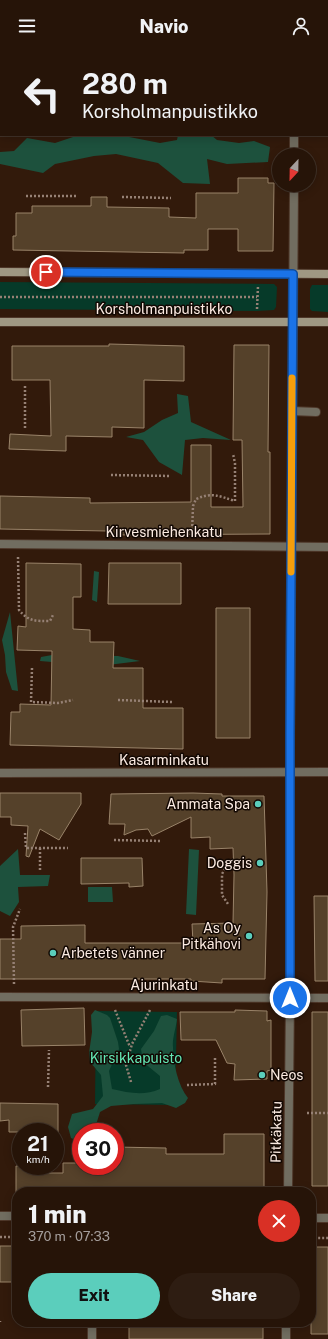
<!DOCTYPE html>
<html lang="en">
<head>
<meta charset="utf-8">
<style>
  body { margin:0; font-family:"Public Sans",sans-serif; background:#2e1d12; color:#f1f3f6; height:100vh; display:flex; flex-direction:column; font-size:15px; white-space:nowrap }
  * { box-sizing:border-box; margin:0 }
  p { font-size:13px; color:#a49e9c }
  .icon { flex:none; width:22px; height:22px; fill:none; stroke:currentColor; stroke-width:2; stroke-linecap:round; stroke-linejoin:round }
  .map { position:relative; flex:1; overflow:hidden }
  .details { position:absolute; left:12px; top:1135px; width:304px; height:140px; display:flex; flex-direction:column; background:#261408; border-radius:16px; box-shadow:0 2px 10px #0003,0 0 0 1px #423329 }
  .details>* { flex:none }
  .guide { position:absolute; left:0px; top:0px; width:328px; height:84px; box-shadow:0 2px 10px #0003,0 0 0 1px #423329; background:#261408; color:#f1f3f6; overflow:hidden }
  .needle { width:26px; rotate:202deg }
  .fabs { position:absolute; left:272px; top:96px; display:grid; gap:8px }
  .fabs a { display:grid; place-items:center; width:44px; height:44px; border-radius:50%; background:#261408; box-shadow:0 2px 10px #0003,0 0 0 1px #423329; font-size:20px }
  .speed { position:absolute; left:12px; top:1071px; display:flex; gap:8px; font-size:20px; font-weight:700; text-align:center }
  .speed>* { display:grid; place-content:center; width:52px; height:52px; border-radius:50%; background:#261408; box-shadow:0 2px 10px #0003,0 0 0 1px #423329; line-height:1 }
  .speed small { font-size:10px; font-weight:400 }
  .speed .limit { border:6px solid #d22; background:#fff; color:#111 }
  .pin { position:absolute; display:grid; place-items:center; width:34px; height:34px; color:#fff; margin:-17px; border:2px solid #fff; border-radius:50%; box-shadow:0 1px 4px #0007 }
  .me { position:absolute; width:44px; margin:-22px; rotate:0deg; stroke-linejoin:round; filter:drop-shadow(0 0 3px #0008) }
  .turn { display:flex; align-items:center; gap:14px; height:84px; padding:0 16px; font-size:18px }
  .turn .icon { width:52px; height:52px; stroke-width:2.5 }
  .turn b { display:block; font-size:28px; line-height:34px }
  .round { display:grid; place-items:center; flex:none; width:42px; height:42px; border-radius:21px; background:#2e1d12 }
  .headline { display:flex; align-items:center; justify-content:space-between; height:68px; padding:0 16px }
  h1 { font-size:24px; font-weight:800; line-height:30px }
  .primary-button { display:flex; gap:8px; margin-top:auto; padding:8px 16px }
  .primary-button a { flex:1; height:46px; border-radius:24px; background:#5bcebc; color:#111; font-size:16px; font-weight:800; line-height:46px; text-align:center }
  .primary-button a+a { background:#2e1d12; color:#f1f3f6 }
  header { display:flex; justify-content:space-between; align-items:center; height:52px; padding:0 16px; background:#261408; font-size:18px; font-weight:800 }
  .map>svg:first-child { display:block }
  .green { fill:#063a29 }
  .forest { fill:#1d513d }
  .building { fill:#55412a; stroke:#998369 }
  .lines { fill:none; stroke-linecap:round; stroke-linejoin:round }
  .service-casing { stroke:#4e3729; stroke-width:10 }
  .minor-casing { stroke:#4e3729; stroke-width:10 }
  .tertiary-casing { stroke:#4e3729; stroke-width:10 }
  .secondary-casing { stroke:#4e3729; stroke-width:10 }
  .path { stroke:#968175; stroke-width:2.5; stroke-dasharray:2 2; stroke-linecap:butt }
  .service { stroke:#716d60; stroke-width:8 }
  .minor { stroke:#716d60; stroke-width:8 }
  .tertiary { stroke:#716d60; stroke-width:8 }
  .secondary { stroke:#9f9883; stroke-width:8 }
  .route-casing { stroke:#114b97; stroke-width:10 }
  .route { stroke:#1a73e8; stroke-width:7 }
  .slow { stroke:#f59e0b; stroke-width:7 }
  .poi-dot { fill:#5bcebc; stroke:#120803; stroke-width:1.5 }
  .labels { text-anchor:middle; stroke-width:3; stroke-linejoin:round; paint-order:stroke }
  .street-label { font-size:14px; fill:#fcebe2; stroke:#120803 }
  .poi-label { font-size:14px; fill:#fcebe2; stroke:#120803; text-anchor:end }
  .park-label { font-size:14px; fill:#64e8b5; stroke:#120803 }
</style>
</head>
<body>
<header><svg class="icon" aria-label="menu" viewBox="0 0 24 24"><path d="M4 6h16M4 12h16M4 18h16"/></svg>Navio<svg class="icon" aria-label="person" viewBox="0 0 24 24"><circle cx="12" cy="8" r="4"/><path d="M4 21q1-7 8-7t8 7"/></svg></header>
<div class="map">
<svg width="328" height="1287" viewBox="0 0 328 1287">
  <rect width="100%" height="100%" fill="#321a0b"/>
  <path class="green" d="M0,230L274,232L277,235L276,255L274,258L257,259L0,257Z
    M312,233H328V260L312,259L310,257V237Z
    M96,959L177,960L175,1053L95,1052Z"/>
  <path class="forest" d="M101,83H119L160,91L177,88L178,83H211L217,88L239,91L254,89L270,95L268,110L227,112L207,107L210,132L183,131L158,111L116,102L94,104L55,112L43,121L0,112V100L14,99L27,86L55,91L76,84Z
    M177,342L188,344L191,370L231,388L203,386L185,388L182,423L159,410L143,388L126,385L144,380L162,368L178,361Z
    M94,519L99,520L97,550L92,548Z
    M10,560L18,639L12,638L6,620L5,603L2,588Z
    M52,603L118,604L140,609L100,614L40,609L41,605Z
    M18,797L20,823H50L48,834L18,835L19,850L10,864L0,859V814Z
    M189,797L199,798L196,863L186,862Z
    M88,835H112L113,850H88Z
    M95,958L107,963L110,966L118,990L119,997L109,1019L112,1037C129,1041 144,1044 160,1037V1024L143,1010L141,997L154,979L161,964L167,963L177,967C176,976 172,987 173,995C173,1011 178,1034 188,1046L185,1051L176,1056L162,1051L134,1052L111,1054L100,1060L95,1076L90,1080H81V1090L71,1086L68,1075L72,1062L93,1057L103,1044L101,1023L90,1010L89,1001L92,980L91,963Z"/>
  <path class="building" d="M238,126H268V131H274L273,199H238V177H208V198H184V201L13,198V184H16V161H32V154H91V145H107V155L169,156V165L196,166V141H238Z
    M109,292L184,294V329L144,328V376L112,375V385L66,384V399L9,397L10,382L51,384L50,328H12V294H109Z
    M234,293H269L268,400H270V482L107,483V479L0,477V444L90,446V451L191,450V393H211V455H243L242,388H233Z
    M26,511L81,512V545H73V577L90,578V590H114L113,616H143V656H183V697L10,693L11,660H20V652L51,653L52,599L17,598L18,574L26,575Z
    M109,511H181V552H108Z
    M216,556H250V686H216Z
    M0,741H81V752L59,788L40,777L29,805L26,804L28,774L11,773V765H0Z
    M193,741L222,742V744H264L267,840L265,927H222V931L191,929V927H0V887H21V874L85,873V891H193L192,872L233,871L234,823L233,796L210,797V785L191,786V765L152,784L148,777L136,778L124,783L125,772H109L111,742Z
    M81,806H142L143,834L129,835V831L81,832Z
    M314,844H328V929H315Z
    M84,956L85,993L22,994L21,958Z
    M235,958L267,959V969L271,968V1018L267,1019V1027L234,1028L235,1012L227,1011L216,988H181L180,960H235Z
    M312,960H328V1134H312Z
    M0,1051L58,1052V1080H9V1068L0,1069Z
    M224,1082H264V1135H166V1137L83,1136V1140H16V1114H36V1121H63V1111H81V1114H115V1095L166,1096V1102H224Z
    M0,1194H17V1230H0Z
    M311,1195H328V1282H311Z
    M129,1270H263V1287H129Z"/>
  <g class="lines">
    <g class="service-casing">
      <path id="service" d="M292,359L316,360
        M92,1287V1270"/>
    </g>
    <g class="minor-casing">
      <path id="minor" d="M295,1V0
        M294,103V83
        M0,492L328,495
        M0,721L328,720
        M0,945L328,946
        M288,1140L290,946V698L294,133
        M286,1287V1270"/>
    </g>
    <g class="tertiary-casing">
      <path id="tertiary" d="M0,1164H17
        M311,1166H328"/>
    </g>
    <g class="secondary-casing">
      <path id="secondary" d="M0,220L328,222
        M0,270H328"/>
    </g>
    <path class="path" d="M26,144H77
      M122,145L171,146
      M0,245H257
      M257,257L258,234
      M25,334V376
      M111,423L171,424
      M192,482L193,454L196,447C212,440 219,444 235,449V411L233,402
      M18,505L19,558C29,570 36,569 50,569L53,563
      M32,616L31,650L58,651L73,648
      M118,648L172,650
      M25,781L26,796H68
      M114,788L160,789
      M40,796V819
      M227,813L222,822V843L228,852
      M14,932L13,875L20,857
      M115,958L130,995
      M131,1030L126,1013L132,992L150,958
      M187,1033L215,1032V1004
      M48,1035L49,998
      M307,1061H328
      M0,1185H17
      M311,1189L316,1186H328
      M0,1270V1269"/>
    <use href="#service" class="service"/>
    <use href="#minor" class="minor"/>
    <use href="#tertiary" class="tertiary"/>
    <use href="#secondary" class="secondary"/>
  </g>
  <g class="lines">
    <g class="route-casing">
      <path id="route" d="M46,220L293,222L290,682V946"/>
    </g>
    <use href="#route" class="route"/>
    <path class="slow" d="M291,520L292,326"/>
  </g>
  <g class="poi-dot">
    <circle cx="258" cy="752" r="4"/>
    <circle cx="260" cy="811" r="4"/>
    <circle cx="249" cy="884" r="4"/>
    <circle cx="53" cy="901" r="4"/>
    <circle cx="262" cy="1023" r="4"/>
  </g>
  <g class="labels">
    <g class="street-label">
      <text x="164" y="262">Korsholmanpuistikko</text>
      <text x="164" y="485">Kirvesmiehenkatu</text>
      <text x="164" y="713">Kasarminkatu</text>
      <text x="164" y="938">Ajurinkatu</text>
      <text transform="translate(276 1080) rotate(-89)" y="5">Pitkäkatu</text>
    </g>
    <g class="poi-label">
      <text x="250" y="757">Ammata Spa</text>
      <text x="252" y="816">Doggis</text>
      <text x="241" y="881">As Oy<tspan x="241" dy="16">Pitkähovi</tspan></text>
      <text x="61" y="906" text-anchor="start">Arbetets vänner</text>
      <text x="270" y="1028" text-anchor="start">Neos</text>
    </g>
    <g class="park-label">
      <text x="136" y="1011">Kirsikkapuisto</text>
    </g>
  </g>
</svg>
<div class="fabs">
<a><svg class="needle" viewBox="-14 -14 28 28"><path d="M0-13l5 13h-10z" fill="#e53935"/><path d="M0 13l5-13h-10z" fill="#a49e9c"/></svg></a>
</div>
<div class="speed"><div>21<small>km/h</small></div><div class="limit">30</div></div>
<div class="pin" style="left:46px;top:220px;background:#d93025"><svg class="icon" aria-label="arrive" viewBox="0 0 24 24"><path d="M6 21V4h12l-3 4 3 4H6"/></svg></div>
<svg class="me" style="left:290px;top:946px" viewBox="-20 -20 40 40"><circle r="17" fill="#1a73e8" stroke="#fff" stroke-width="3"/><path d="M0-11L8 9 0 5-8 9z" fill="#fff"/></svg>
<div class="guide">
<div class="turn"><svg class="icon" aria-label="left" viewBox="0 0 24 24"><path d="M17 20v-9H6M10 6l-5 5 5 5"/></svg><div><b>280 m</b>Korsholmanpuistikko</div></div>
</div>
<section class="details">
<div class="headline"><div><h1>1 min</h1><p>370 m · 07:33</p></div><a class="round" style="background:#d93025;color:#fff"><svg class="icon" aria-label="close" viewBox="0 0 24 24"><path d="M6 6l12 12M18 6L6 18"/></svg></a></div>
<div class="primary-button"><a>Exit</a><a>Share</a></div>
</section>
</div>
</body>
</html>
